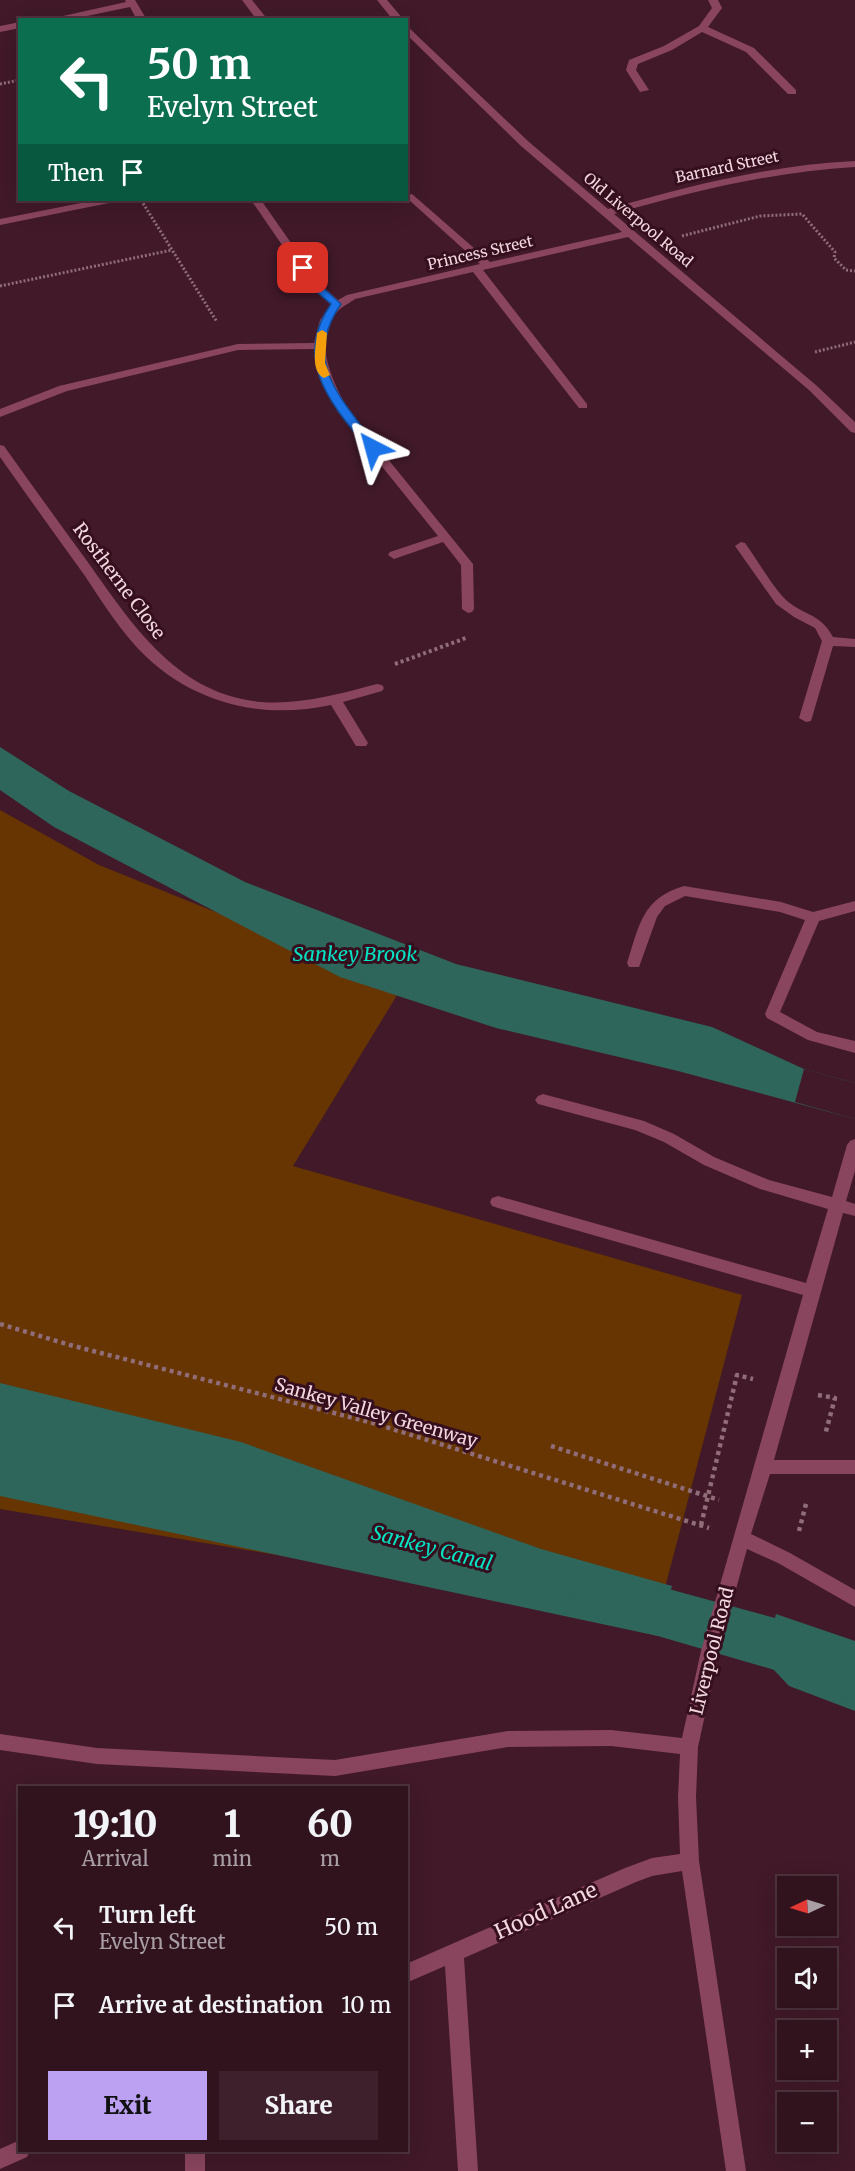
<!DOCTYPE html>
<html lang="en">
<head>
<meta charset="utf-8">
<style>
  body { margin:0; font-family:Merriweather,serif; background:#3d202b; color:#f1f3f6; height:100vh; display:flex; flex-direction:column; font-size:22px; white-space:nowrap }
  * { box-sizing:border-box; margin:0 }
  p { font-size:20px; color:#a89ea4 }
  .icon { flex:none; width:33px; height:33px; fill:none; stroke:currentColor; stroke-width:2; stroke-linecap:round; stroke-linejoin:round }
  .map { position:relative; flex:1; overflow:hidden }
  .drawer { position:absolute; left:18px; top:1786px; width:390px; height:366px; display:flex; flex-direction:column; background:#31131e; border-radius:0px; box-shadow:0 6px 24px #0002,0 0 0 2px #4c323c }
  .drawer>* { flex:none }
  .banner { position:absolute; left:18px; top:18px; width:390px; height:183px; border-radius:0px; box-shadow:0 6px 24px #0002,0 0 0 2px #4c323c; background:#0b6e4f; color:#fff; overflow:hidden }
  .needle { width:39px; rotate:266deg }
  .tools { position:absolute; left:777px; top:1876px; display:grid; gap:12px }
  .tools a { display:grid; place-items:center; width:60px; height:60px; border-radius:0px; background:#31131e; box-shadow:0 6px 24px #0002,0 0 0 2px #4c323c; font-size:30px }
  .pin { position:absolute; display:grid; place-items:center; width:51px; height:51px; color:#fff; margin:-26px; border-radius:12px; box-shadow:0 3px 9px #0006 }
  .me { position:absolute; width:66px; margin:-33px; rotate:321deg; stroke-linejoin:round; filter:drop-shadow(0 0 4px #0008) }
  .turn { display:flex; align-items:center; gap:21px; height:126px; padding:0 30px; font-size:27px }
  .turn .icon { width:78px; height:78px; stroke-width:2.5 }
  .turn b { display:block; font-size:42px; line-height:51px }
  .then { display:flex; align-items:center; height:57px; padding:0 30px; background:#0003; gap:12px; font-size:22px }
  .eta { display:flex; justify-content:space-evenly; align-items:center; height:102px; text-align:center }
  .eta b { font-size:36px; font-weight:800; line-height:42px }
  .cta { display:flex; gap:12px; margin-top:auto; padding:12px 30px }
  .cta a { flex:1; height:69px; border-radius:0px; background:#bca0f2; color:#111; font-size:24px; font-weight:800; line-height:69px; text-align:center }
  .cta a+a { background:#3d202b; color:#f1f3f6 }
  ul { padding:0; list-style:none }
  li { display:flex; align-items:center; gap:18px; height:78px; padding:0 30px }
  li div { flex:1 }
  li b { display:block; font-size:22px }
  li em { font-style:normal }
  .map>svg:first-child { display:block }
  .green { fill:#663502 }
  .water { fill:#2e665b }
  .pier { fill:#411928 }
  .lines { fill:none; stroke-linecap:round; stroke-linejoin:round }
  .canal { fill:#2e665b; fill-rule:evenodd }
  .path-far2 { stroke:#906d79; stroke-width:3; stroke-dasharray:2 2; stroke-linecap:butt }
  .path-far1 { stroke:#906d79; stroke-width:4; stroke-dasharray:3 3; stroke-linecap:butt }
  .path { stroke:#906d79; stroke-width:4.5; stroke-dasharray:4 4; stroke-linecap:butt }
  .minor { fill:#8a455e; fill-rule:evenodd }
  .route { fill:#1a73e8; stroke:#114b97; stroke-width:1.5 }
  .slow { fill:#f59e0b }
  .labels { text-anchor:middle; stroke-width:6; stroke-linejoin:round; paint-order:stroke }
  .far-street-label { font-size:15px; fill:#f3d7df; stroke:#360f1e }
  .street-label { font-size:18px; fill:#f3d7df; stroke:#360f1e }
  .water-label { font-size:20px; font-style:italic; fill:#06e2c3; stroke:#360f1e }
  .near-street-label { font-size:21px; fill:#f3d7df; stroke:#360f1e }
</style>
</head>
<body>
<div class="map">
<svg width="855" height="2171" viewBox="0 0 855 2171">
  <rect width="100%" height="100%" fill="#411928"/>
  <path class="green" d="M0,810L99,865L402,987L293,1166L742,1295L657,1618L0,1509Z"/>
  <path class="water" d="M0,747L69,791L245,882L456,964L712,1027L804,1069L855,1083V1119L678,1071L496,1028L340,977L54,827L0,790Z
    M0,1383L241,1442L541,1549L672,1586L658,1636L0,1496Z
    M776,1614L855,1641V1711L789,1686L774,1670L763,1665Z"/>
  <path class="pier" d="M804,1069L855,1083V1119L795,1102Z"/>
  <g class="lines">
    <path class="canal" d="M599,1570L790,1622L855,1650V1706L778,1671L579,1613L570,1595L579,1577Z"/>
    <path class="path-far2" d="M0,84L20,80
      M141,200L217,322
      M682,236L760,216L802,214L835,252L834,258L846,270L855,271
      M0,286L172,250
      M815,352L855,342"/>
    <path class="path-far1" d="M395,664L466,638"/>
    <path class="path" d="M0,1324L70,1345L373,1423L709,1528
      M818,1395L835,1398L825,1435
      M551,1446L719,1500
      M701,1525L737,1375L753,1379
      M799,1531L807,1500"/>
    <path class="minor" d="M125,0H135L147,20H137L130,7L68,20H45L126,2Z
      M242,0H252L268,20H257Z
      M377,0H387L404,20H393Z
      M708,0H718L722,8L708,27L754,48L796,90V94H788L746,52L702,32L672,50L638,64L636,70L649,90L640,92L626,70L629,60L664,46L699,26L712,8Z
      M20,22V28L0,32V26Z
      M406,25L529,142L608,209C689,186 770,165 855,161V167C772,172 693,191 614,214L817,386L855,422V433L851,432L809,390L628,237L483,270L587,404V408H579L473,272L355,299C350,303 343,306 339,310C310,337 333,383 349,411L473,564L474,609L472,612L468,613L462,609L461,565L443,542L394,559L388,555L390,552L438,536L338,412L322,382L314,349L238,350L67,391L0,417V409L59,386L238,344L314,343L320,320L331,305L311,287L251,200H261L319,283L338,300L347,295L480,264L408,199V195L412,194L490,262L622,232L521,146L406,34Z
      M96,200H114L109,203L0,225V219Z
      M0,445L4,446C32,485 59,523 87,561C132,624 176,694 261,702C301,705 339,694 377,684L382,685L384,688L382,691L343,702L368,743L366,746H356L331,705C257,721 184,701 133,643C115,622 100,599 85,576C57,537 28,497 0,457Z
      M741,542L745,543C758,561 769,581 783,597C801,616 819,611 833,637L855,639V647L833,646L811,721L806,722L799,718L822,641L815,628L794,617L776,604L735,546Z
      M684,886L781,902L813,912L855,901V911L819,921L780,1012L817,1032L855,1041V1053L808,1040L767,1018L765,1014L805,920L780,912L685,896L665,906L657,917L639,967H629L627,963C639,926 642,898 684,886Z
      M543,1094L644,1121L674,1134L714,1157L769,1180L832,1197L847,1145L850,1141L855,1139V1171L846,1201L855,1204V1216L843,1213L774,1460H855V1474H770L751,1534L790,1553L855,1590V1607L778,1563L747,1549L719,1651L698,1747L696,1797L699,1861L746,2171H726L682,1871L652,1876L636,1882L464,1958L478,2171H458L445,1966L406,1983V1964L625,1868L652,1858L680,1854L678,1797L680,1754L611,1746L508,1747L335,1776L97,1764L0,1750V1734L97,1748L335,1760L508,1731L611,1730L682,1738L701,1651L803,1295L498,1208L492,1206L490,1202L492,1198L498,1196L806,1283L828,1209L760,1189L704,1165L664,1142L635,1130L538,1104L535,1100L538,1096Z
      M20,2140V2151H30L27,2157L0,2169V2149Z
      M185,2151H205V2171H185Z"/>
  </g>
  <path class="route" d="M299,266H307L318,283L341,304C300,363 344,401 378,448L377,450H369C333,406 291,361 331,304L311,287L298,268Z"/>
  <path class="slow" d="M322,330L327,333L325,363L330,375L324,378C310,371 316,347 317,333Z"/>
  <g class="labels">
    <g class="far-street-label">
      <text transform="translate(727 167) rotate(-12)" y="5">Barnard Street</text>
      <text transform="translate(638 220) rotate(40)" y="5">Old Liverpool Road</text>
      <text transform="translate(480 253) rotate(-13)" y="5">Princess Street</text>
    </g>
    <g class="street-label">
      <text transform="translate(119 581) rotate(53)" y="6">Rostherne Close</text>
      <text transform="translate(376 1413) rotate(16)" y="6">Sankey Valley Greenway</text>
      <text transform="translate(712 1651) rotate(-76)" y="6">Liverpool Road</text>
    </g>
    <g class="water-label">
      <text x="355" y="961">Sankey Brook</text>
      <text transform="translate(432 1548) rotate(15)" y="7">Sankey Canal</text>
    </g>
    <g class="near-street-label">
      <text transform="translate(546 1911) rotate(-24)" y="7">Hood Lane</text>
    </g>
  </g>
</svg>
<div class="tools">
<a><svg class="needle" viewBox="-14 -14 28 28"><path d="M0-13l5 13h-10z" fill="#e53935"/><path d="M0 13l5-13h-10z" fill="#a89ea4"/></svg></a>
<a><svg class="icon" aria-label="sound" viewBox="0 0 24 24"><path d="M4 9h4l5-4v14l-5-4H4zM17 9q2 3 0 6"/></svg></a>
<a>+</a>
<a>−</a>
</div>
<div class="pin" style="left:303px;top:268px;background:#d93025"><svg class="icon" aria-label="arrive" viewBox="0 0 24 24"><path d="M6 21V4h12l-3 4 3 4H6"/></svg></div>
<svg class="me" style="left:373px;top:448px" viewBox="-20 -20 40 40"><path d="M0-17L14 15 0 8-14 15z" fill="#1a73e8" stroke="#fff" stroke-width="4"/></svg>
<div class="banner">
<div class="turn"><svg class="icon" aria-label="left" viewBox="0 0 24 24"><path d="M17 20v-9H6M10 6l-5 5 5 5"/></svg><div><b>50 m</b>Evelyn Street</div></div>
<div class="then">Then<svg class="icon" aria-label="arrive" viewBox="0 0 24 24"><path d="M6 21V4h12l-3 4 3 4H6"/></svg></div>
</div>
<section class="drawer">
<div class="eta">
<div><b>19:10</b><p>Arrival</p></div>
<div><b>1</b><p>min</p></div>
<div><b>60</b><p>m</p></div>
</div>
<ul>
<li><svg class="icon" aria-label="left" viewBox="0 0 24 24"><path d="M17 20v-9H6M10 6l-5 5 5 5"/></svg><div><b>Turn left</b><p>Evelyn Street</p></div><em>50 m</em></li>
<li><svg class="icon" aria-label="arrive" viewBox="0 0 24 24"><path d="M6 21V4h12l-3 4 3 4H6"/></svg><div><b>Arrive at destination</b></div><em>10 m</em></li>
</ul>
<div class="cta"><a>Exit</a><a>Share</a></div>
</section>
</div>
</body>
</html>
